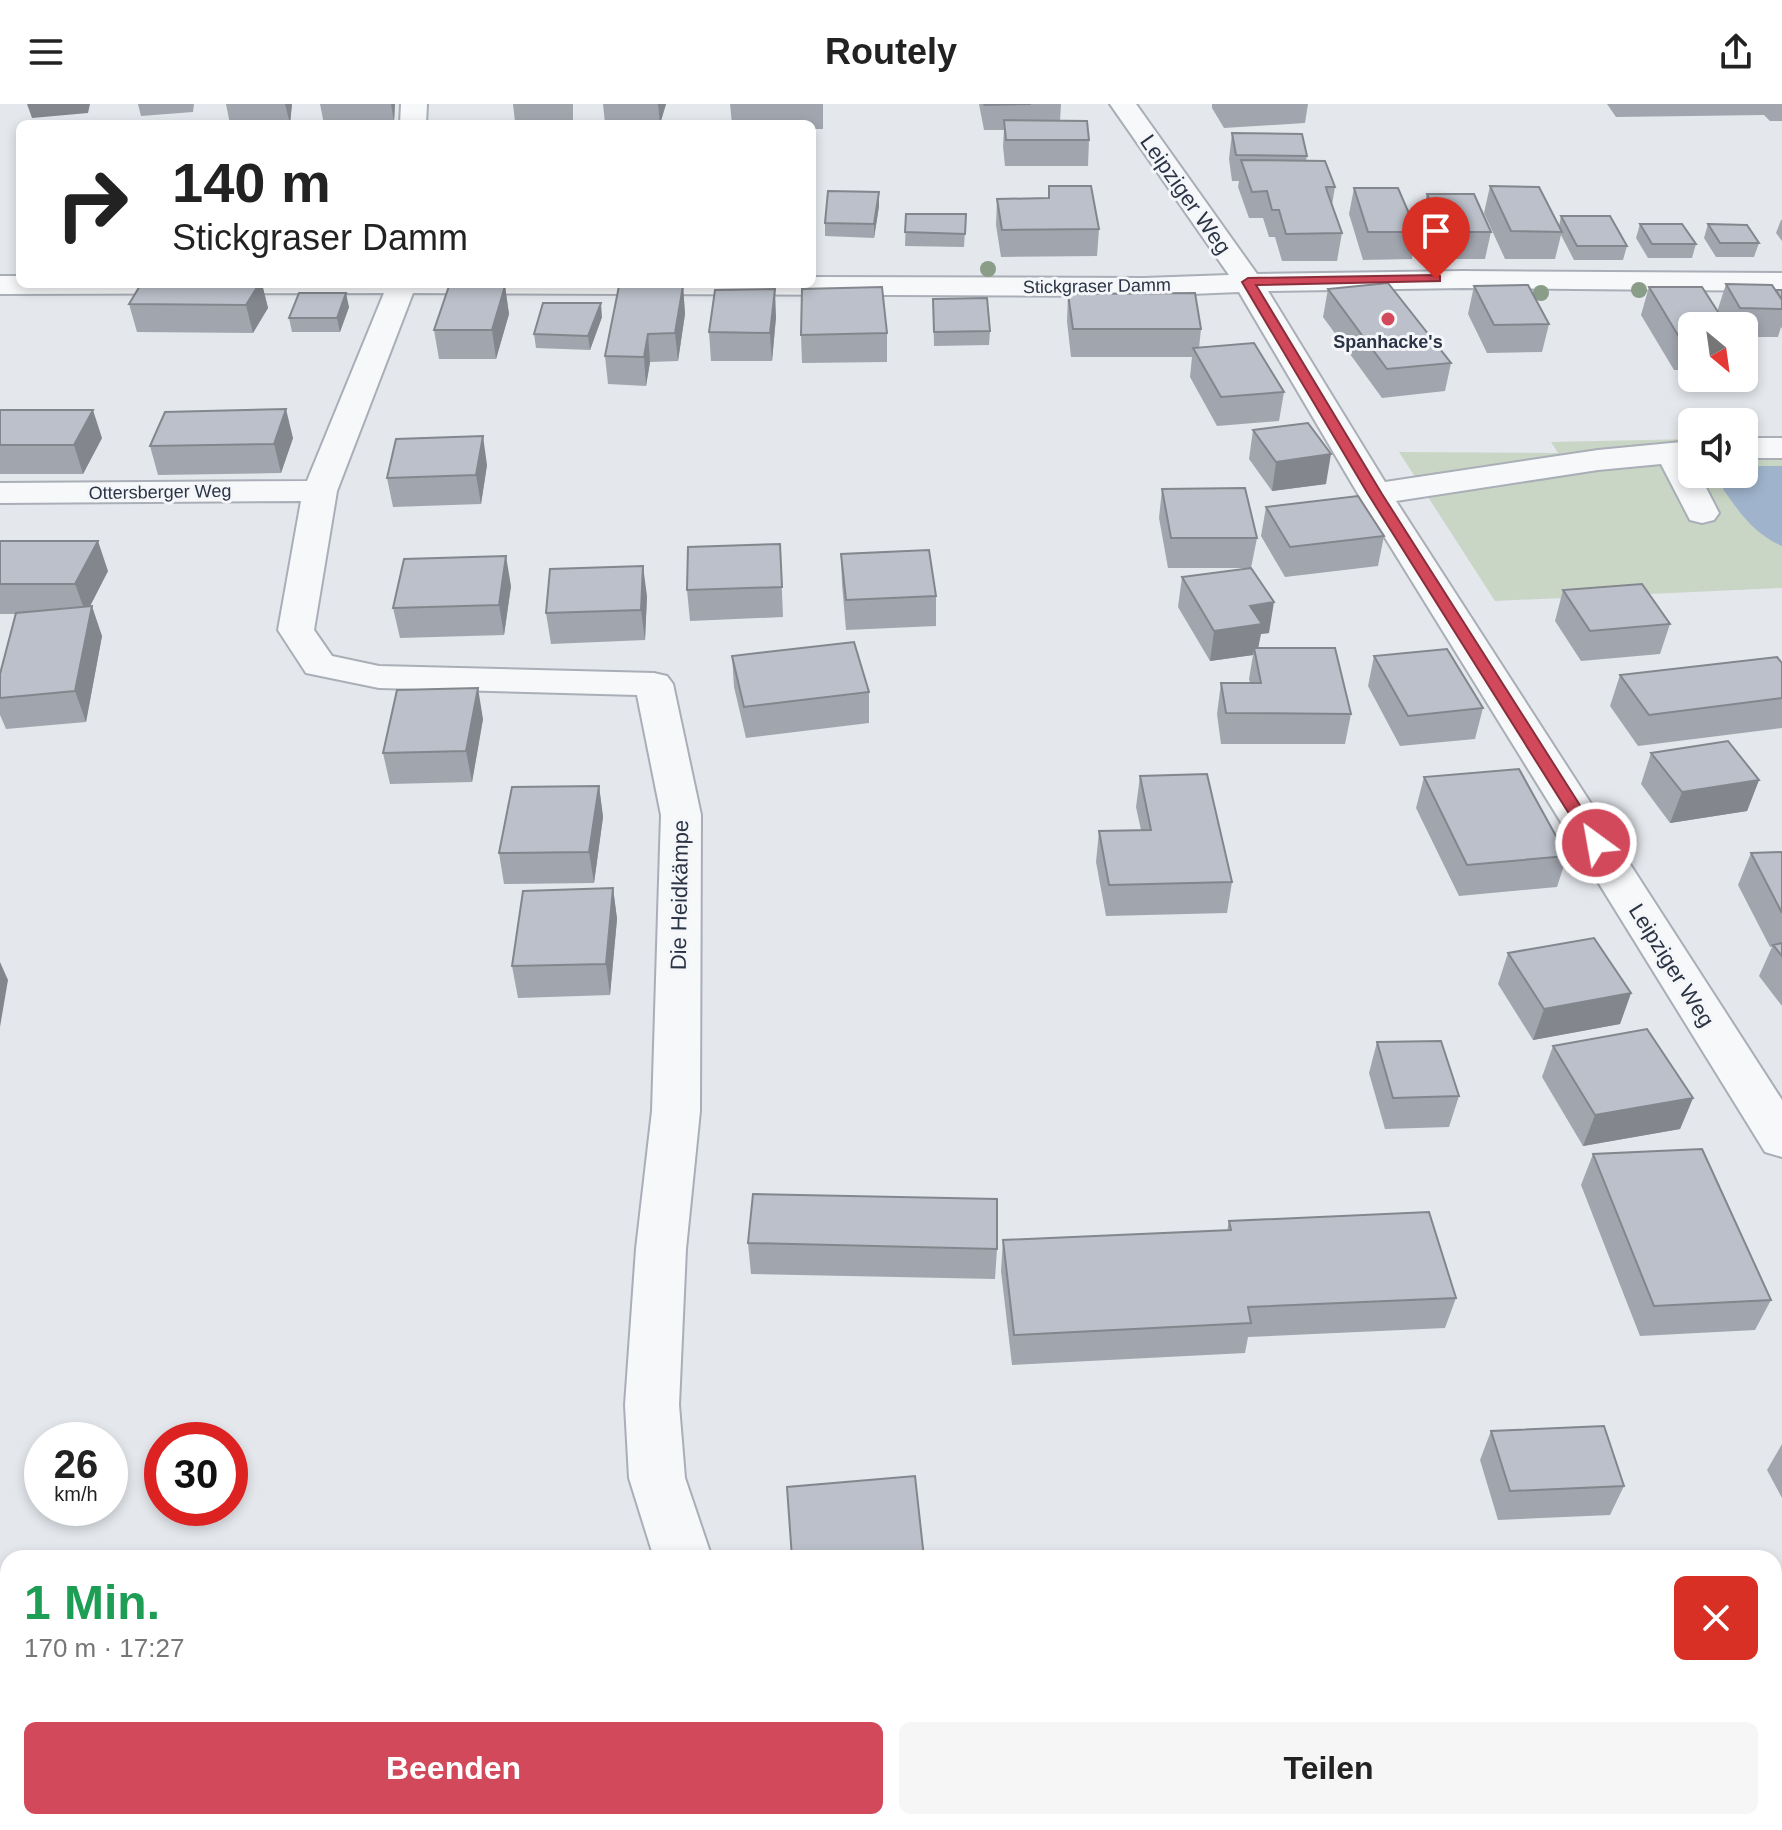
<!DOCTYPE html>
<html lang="de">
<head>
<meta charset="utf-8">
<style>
  body { margin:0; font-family:Helvetica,sans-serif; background:#f6f6f6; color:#222; height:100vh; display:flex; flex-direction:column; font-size:30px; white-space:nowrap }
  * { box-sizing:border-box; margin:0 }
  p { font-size:26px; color:#767676 }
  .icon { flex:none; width:44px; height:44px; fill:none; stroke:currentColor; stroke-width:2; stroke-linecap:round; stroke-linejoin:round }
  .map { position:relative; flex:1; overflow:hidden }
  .panel { position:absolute; left:0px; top:1446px; width:1782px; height:280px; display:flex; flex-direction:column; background:#fff; border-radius:24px 24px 0 0; box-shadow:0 4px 12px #0003 }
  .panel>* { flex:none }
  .hud { position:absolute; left:16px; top:16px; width:800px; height:168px; border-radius:12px; box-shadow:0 4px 12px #0003; background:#fff; color:#222; overflow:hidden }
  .needle { width:52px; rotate:151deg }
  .fabs { position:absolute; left:1678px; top:208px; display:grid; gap:16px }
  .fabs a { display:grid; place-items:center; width:80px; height:80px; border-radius:12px; background:#fff; box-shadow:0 4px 12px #0003; font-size:40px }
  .speed { position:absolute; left:24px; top:1318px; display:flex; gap:16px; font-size:40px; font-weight:700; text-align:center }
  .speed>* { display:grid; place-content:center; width:104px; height:104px; border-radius:50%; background:#fff; box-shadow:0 4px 12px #0003; line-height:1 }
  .speed small { font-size:20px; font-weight:400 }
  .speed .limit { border:12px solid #d22; background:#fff; color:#111 }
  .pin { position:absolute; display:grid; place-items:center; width:68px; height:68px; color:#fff; margin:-82px -34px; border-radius:50% 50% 50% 0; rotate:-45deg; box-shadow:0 0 8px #0007 }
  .pin .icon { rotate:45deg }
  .me { position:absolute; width:88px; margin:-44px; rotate:328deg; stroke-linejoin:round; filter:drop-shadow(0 0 6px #0008) }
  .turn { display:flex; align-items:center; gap:28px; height:168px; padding:0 24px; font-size:36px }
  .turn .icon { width:104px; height:104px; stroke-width:2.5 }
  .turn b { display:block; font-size:56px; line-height:68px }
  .round { display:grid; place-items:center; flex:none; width:84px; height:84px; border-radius:12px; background:#f6f6f6 }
  .overview { display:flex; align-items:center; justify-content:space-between; height:136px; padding:0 24px }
  h1 { font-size:48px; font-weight:700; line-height:60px; color:#1e9e55 }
  .action { display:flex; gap:16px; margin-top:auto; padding:16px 24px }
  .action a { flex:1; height:92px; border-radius:12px; background:#d1495b; color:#fff; font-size:32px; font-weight:700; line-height:92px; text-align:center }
  .action a+a { background:#f6f6f6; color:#222 }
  header { display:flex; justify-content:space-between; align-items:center; height:104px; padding:0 24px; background:#fff; font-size:36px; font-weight:700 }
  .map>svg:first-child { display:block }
  .green { fill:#c9d6c5 }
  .water { fill:#9fb4cc }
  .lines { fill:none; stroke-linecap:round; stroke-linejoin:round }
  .minor-casing { stroke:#a9aeb7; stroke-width:4 }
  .minor { fill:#f7f8fa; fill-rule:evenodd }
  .tree { fill:#899d89 }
  .wall { fill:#a1a5ae }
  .shaded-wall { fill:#83868d }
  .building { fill:#bbc0ca; stroke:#83868d; stroke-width:2 }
  .route { fill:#d1495b; stroke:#882f3b; stroke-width:2 }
  .poi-dot { fill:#d1495b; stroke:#f4f6f9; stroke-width:3 }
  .labels { text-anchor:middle; stroke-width:6; stroke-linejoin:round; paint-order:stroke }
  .far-street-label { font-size:18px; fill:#2b3445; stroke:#f4f6f9 }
  .far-poi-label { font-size:18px; font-weight:bold; fill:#2b3445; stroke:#f4f6f9 }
  .street-label { font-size:22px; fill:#2b3445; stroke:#f4f6f9 }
</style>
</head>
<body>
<header><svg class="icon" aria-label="menu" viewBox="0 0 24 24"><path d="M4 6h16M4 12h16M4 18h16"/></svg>Routely<svg class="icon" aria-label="share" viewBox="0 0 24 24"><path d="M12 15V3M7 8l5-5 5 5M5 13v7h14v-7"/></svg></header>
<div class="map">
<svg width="1782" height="1726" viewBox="0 0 1782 1726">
  <rect width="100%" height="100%" fill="#e4e7ec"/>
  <path class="green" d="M1692,335V370H1744V335H1782V484L1495,497L1399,348L1558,349L1551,338Z"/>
  <path class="water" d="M1760,362H1782V442C1754,430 1740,409 1723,385L1731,371L1744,370V367Z"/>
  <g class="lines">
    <g class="minor-casing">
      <path id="minor" d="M401,0H427L426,20H400Z
        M1110,0H1136L1257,170L1463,167L1782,169V187L1463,184L1268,187L1385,378L1598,346L1692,337V370H1699L1719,409L1714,416L1702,419L1690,416L1661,360L1598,366L1396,397L1782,996V1053L1765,1048L1358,390L1239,188L1144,192L413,189L337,387L314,526L332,552L379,562L654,569L667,572L673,580L701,711L700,1007L686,1145L679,1301L685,1374L712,1454H654L629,1374L625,1301L636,1145L652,1007L661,711L637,591L379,584L306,569L278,526L301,397L0,399V379L307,377L384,189L0,190V172H20V180H812V173L1144,174L1229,171Z
        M1744,334H1782V354H1744Z
        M525,1718H597L594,1726H522Z
        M643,1718H720L723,1726H646Z"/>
    </g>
    <use href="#minor" class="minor"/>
  </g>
  <g class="tree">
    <circle cx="988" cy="165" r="8"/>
    <circle cx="1639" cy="186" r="8"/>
    <circle cx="1541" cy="189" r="8"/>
  </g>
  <path class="wall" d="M138,0H194L193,8L141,12Z
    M226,0H292L290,20H230Z
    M320,0H395L394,18L362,20H324Z
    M513,0H573V16L515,18Z
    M603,0H666L660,20L605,19Z
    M730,0H823V25H812V20H732Z
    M979,0H1061L1060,17L1089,36L1088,62H1005L1003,42L1004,26H984Z
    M1212,0H1308L1305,19L1224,24L1212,4Z
    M1607,0H1782V17H1770L1764,11L1616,13Z
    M1232,29L1307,52L1306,57L1335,83L1332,101L1342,129L1337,157H1282L1275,133H1269L1263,114H1249L1238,83L1239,77H1232L1229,55Z
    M1049,82L1099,125L1097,152L1001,153L996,121L997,95L1048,94Z
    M1490,82L1559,122L1561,112L1627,142L1623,156H1574L1561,131L1555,155H1505L1484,109Z
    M1354,84L1417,128L1412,155L1363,156L1349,110Z
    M1427,90L1491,128L1485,155H1437L1421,117Z
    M879,102L874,134L825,132V119Z
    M906,110H966L964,143L905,142Z
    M1781,116H1782V137L1776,129Z
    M1640,120L1696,140L1692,154H1648L1636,134Z
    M1708,120L1759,139L1754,153H1716L1704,134Z
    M141,180H262L268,204L253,229L137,228L129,200Z
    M1726,180L1782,186V225L1781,223L1778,233H1744V222H1692V266H1674L1641,211L1649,183L1717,208Z
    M505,182L509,210L496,255H439L434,226Z
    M683,182L685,210L678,257L650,258L646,282L608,280L605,252Z
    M1474,182L1549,220L1542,248L1487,249L1468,210Z
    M1328,185L1451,259L1445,287L1382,294L1323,213Z
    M1068,190L1201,225L1199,244L1284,288L1279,317L1217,322L1190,273L1192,253H1071L1067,217Z
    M933,195L990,227L989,241L934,242Z
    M349,203L340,228H292L289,214Z
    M602,213L590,246L536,244L534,230Z
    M776,213L772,257H711L709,228Z
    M887,229V258L802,259L801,231Z
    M0,306L102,334L83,370H0Z
    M1253,326L1326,380L1272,387L1249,355Z
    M293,334L281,369L158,371L150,342Z
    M487,361L481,400L393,403L387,374Z
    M1162,385L1257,434L1251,464L1269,529L1260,530L1258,544L1351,610L1345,640H1221L1217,610L1221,579H1250L1249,575L1253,551L1210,557L1178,503L1182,473L1250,464H1168L1159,414Z
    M1266,403L1384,432L1378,462L1285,473L1261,432Z
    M0,437L108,467L90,502L102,532L86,618L6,625L0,611V570L15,510H0Z
    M780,440L783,513L690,517L687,486Z
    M841,450L936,492V522L846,526L842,480Z
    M511,482L504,531L400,534L393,504Z
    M1563,486L1670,520L1660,550L1581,557L1555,517Z
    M647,492L645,536L551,540L546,509Z
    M732,552L869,588V619L746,634L734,583Z
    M1374,552L1483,604L1475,635L1400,642L1368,582Z
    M1782,559V624L1638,642L1610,602L1620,571Z
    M483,615L472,678L390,680L383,649Z
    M1651,649L1759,676L1747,707L1670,719L1641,680Z
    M1140,672L1232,778L1227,809L1106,812L1096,758L1099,727L1141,726L1136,703Z
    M1424,673L1567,752L1557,783L1459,792L1416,704Z
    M599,682L603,713L594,779L504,780L499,749Z
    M1782,748V902L1759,872L1772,843H1770L1738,781L1751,749Z
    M613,784L617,815L610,891L518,894L512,862Z
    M1508,849L1631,889L1620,920L1533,936L1498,880Z
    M1377,938L1459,992L1449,1023L1385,1025L1369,969Z
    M1553,942L1693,994L1680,1025L1583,1042L1542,973Z
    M1593,1050L1771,1196L1755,1226L1640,1232L1581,1081Z
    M1229,1117L1456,1194L1445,1224L1248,1233L1245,1249L1012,1261L1001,1167L1003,1136L1227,1127Z
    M748,1139L997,1145L995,1175L751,1170Z
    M1491,1327L1624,1382L1610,1411L1498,1416L1480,1356Z
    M1782,1340V1394L1767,1366Z"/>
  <path class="shaded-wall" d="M27,0H90L88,9L32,14Z
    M285,0H292L290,20Z
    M391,0H395L394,18Z
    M658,0H666L660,20Z
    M879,88V102L874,134V120Z
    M259,180H262L268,204L253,229L246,201Z
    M505,182L509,210L496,255L492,226Z
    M683,182L685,210L678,257L675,229Z
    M775,185L776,213L772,257L770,229Z
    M346,189L349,203L340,228L337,214Z
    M601,199L602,213L590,246L588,232Z
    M648,230L650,258L646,282L644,253Z
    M286,305L293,334L281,369L274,340Z
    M93,306L102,334L83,370L74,341Z
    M483,332L487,361L481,400L476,371Z
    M1331,350L1326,380L1272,387L1276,358Z
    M98,437L108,467L86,510L75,480Z
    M506,452L511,482L504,531L499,501Z
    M643,462L647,492L645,536L641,506Z
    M1274,498L1269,529L1261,530L1257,550L1254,544L1253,551L1210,557L1214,527L1250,502Z
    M92,502L102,532L86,618L75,587Z
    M478,584L483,615L472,678L466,647Z
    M1759,676L1747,707L1670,719L1682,688Z
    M599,682L603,713L594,779L589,748Z
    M613,784L617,815L610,891L606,860Z
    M0,858L8,876L0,923Z
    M1631,889L1620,920L1533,936L1544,905Z
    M1693,994L1680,1025L1583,1042L1595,1011Z"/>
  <path class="building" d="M984,0H1031L985,1Z
    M1004,16L1087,17L1089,36H1006Z
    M543,19V20H491Z
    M1232,29L1302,30L1307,52L1236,51Z
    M1241,56L1325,57L1335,83H1326L1327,87L1342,129L1286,130L1279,106H1272L1267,87L1252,88Z
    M1049,82H1091L1099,125L1002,126L997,95L1049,94Z
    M1490,82L1539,83L1562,128L1511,127Z
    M1354,84H1398L1417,128H1368Z
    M828,87L879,88L874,120L825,119Z
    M1427,90H1474L1491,128H1443Z
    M906,110H966L965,130L905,128Z
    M1561,112H1610L1627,142H1577Z
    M1640,120H1682L1696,140H1652Z
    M1708,120L1747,121L1759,139H1720Z
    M1388,179L1451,259L1387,265L1328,185Z
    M141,180H259L246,201L129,200Z
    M1726,180L1772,181L1782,196V205L1740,204Z
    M1528,181L1549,220L1494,221L1474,182Z
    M449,182H505L492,226H434Z
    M619,182H683L675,229L648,230L644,253L605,252Z
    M882,183L887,229L801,231L802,185Z
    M1649,183H1702L1727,222H1692V238H1682Z
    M775,185L770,229L709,228L715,186Z
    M1776,186H1782V196Z
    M299,189H346L337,214H289Z
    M1195,189L1201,225H1073L1068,190Z
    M987,194L990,227L934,228L933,195Z
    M543,199H601L588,232L534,230Z
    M1254,239L1284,288L1221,293L1193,244Z
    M286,305L274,340L150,342L165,308Z
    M0,306H93L74,341H0Z
    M1308,319L1331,350L1276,358L1253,326Z
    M483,332L476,371L387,374L396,335Z
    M1245,384L1257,434H1171L1162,385Z
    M1358,392L1384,432L1290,443L1266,403Z
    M0,437H98L75,480H0Z
    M780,440L782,483L687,486L688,443Z
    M929,446L936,492L846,496L841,450Z
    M506,452L499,501L393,504L404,455Z
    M643,462L641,506L546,509L550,465Z
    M1251,464L1274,498L1250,502L1262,520L1214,527L1182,473Z
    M1642,480L1670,520L1590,527L1563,486Z
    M92,502L75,587L0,594V570L16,509Z
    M854,538L869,588L744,603L732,552Z
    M1254,544H1335L1351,610L1226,609L1221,579H1261Z
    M1447,545L1483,604L1408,612L1374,552Z
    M1777,553L1782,559V594L1649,611L1620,571Z
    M478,584L466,647L383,649L397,586Z
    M1728,637L1759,676L1682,688L1651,649Z
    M1519,665L1567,752L1467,761L1424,673Z
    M1207,670L1232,778L1109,781L1099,727L1151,726L1140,672Z
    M599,682L589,748L499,749L512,683Z
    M1782,748V809L1751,749Z
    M613,784L606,860L512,862L523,787Z
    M1594,834L1631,889L1544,905L1508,849Z
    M1782,839V852L1773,841Z
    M1647,925L1693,994L1595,1011L1553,942Z
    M1441,937L1459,992L1393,994L1377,938Z
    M1702,1045L1771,1196L1654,1202L1593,1050Z
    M753,1090L997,1095V1145L748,1139Z
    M1429,1108L1456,1194L1248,1203L1251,1219L1014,1231L1003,1136L1231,1126L1229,1117Z
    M1604,1322L1624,1382L1510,1387L1491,1327Z
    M915,1372L924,1454H792L787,1383Z"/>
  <path class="route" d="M1436,171L1440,172V177L1256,181L1382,390L1604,739L1602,743H1590L1368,390L1242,178L1248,174Z"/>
  <circle class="poi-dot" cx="1388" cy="215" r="8"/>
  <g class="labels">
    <g class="far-street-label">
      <text transform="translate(1097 182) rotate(-1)" y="6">Stickgraser Damm</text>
      <text transform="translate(160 388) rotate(-1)" y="6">Ottersberger Weg</text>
    </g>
    <g class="far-poi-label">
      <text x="1388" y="244">Spanhacke's</text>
    </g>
    <g class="street-label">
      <text transform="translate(1186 90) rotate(55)" y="8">Leipziger Weg</text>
      <text transform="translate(679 791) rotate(-89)" y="8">Die Heidkämpe</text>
      <text transform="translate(1672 861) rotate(58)" y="8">Leipziger Weg</text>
    </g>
  </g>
</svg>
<div class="fabs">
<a><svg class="needle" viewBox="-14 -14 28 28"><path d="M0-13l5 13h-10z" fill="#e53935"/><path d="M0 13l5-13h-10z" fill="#767676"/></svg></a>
<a><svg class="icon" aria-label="sound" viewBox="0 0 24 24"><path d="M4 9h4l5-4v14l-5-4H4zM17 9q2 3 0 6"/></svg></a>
</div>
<div class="speed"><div>26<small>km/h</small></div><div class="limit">30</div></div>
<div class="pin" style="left:1436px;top:175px;background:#d93025"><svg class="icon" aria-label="arrive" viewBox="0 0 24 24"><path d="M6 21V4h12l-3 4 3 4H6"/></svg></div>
<svg class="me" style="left:1596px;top:739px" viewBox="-20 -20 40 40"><circle r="17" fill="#d1495b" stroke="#fff" stroke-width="3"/><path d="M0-11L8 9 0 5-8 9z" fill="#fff"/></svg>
<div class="hud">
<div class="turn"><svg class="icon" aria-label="right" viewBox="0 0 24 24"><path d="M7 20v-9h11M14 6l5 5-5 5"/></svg><div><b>140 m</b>Stickgraser Damm</div></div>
</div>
<section class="panel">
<div class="overview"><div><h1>1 Min.</h1><p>170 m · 17:27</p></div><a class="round" style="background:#d93025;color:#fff"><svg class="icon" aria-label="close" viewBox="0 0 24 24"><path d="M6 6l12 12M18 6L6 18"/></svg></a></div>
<div class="action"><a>Beenden</a><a>Teilen</a></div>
</section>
</div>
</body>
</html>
